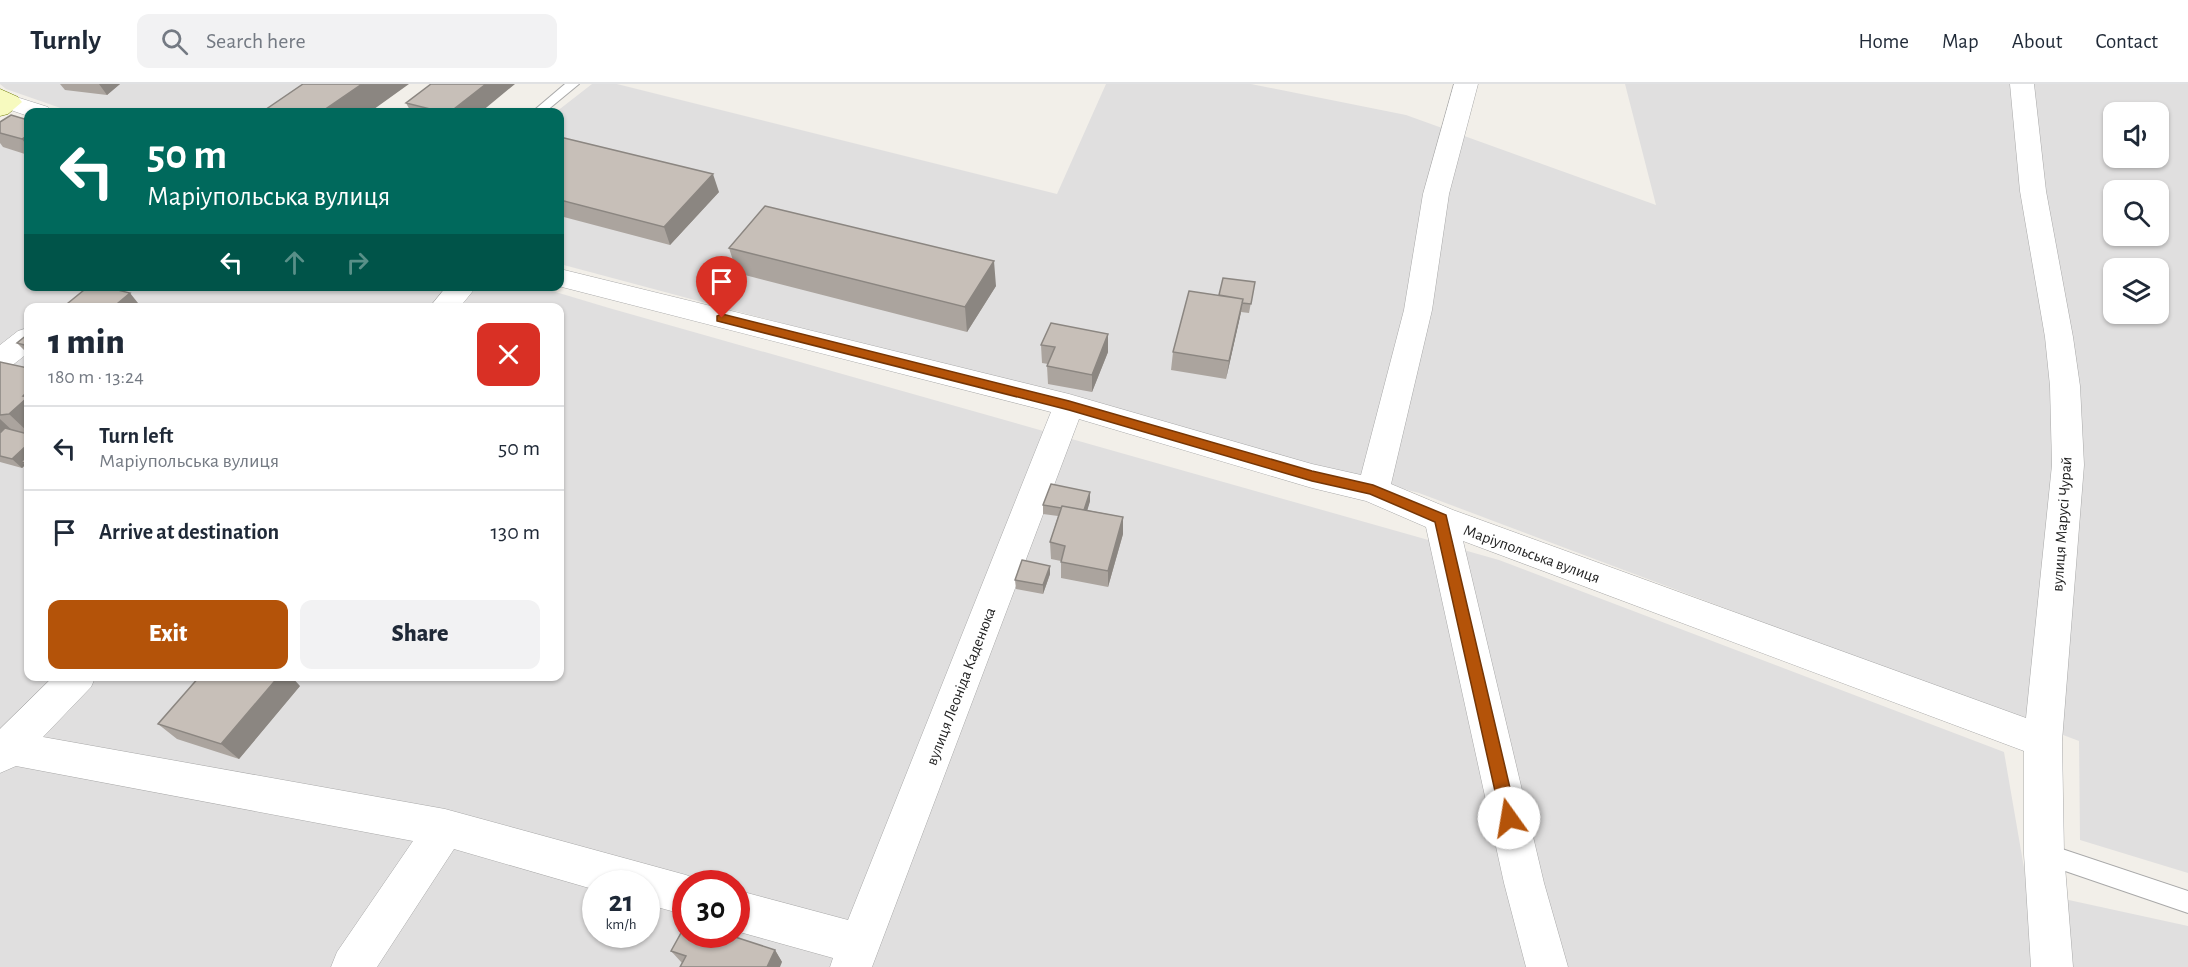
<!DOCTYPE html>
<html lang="en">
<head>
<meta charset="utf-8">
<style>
  body { margin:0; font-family:"Alegreya Sans",sans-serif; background:#f2f2f3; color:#1f2937; height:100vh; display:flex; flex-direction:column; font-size:22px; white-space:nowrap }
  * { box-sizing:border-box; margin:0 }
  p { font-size:20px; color:#747a83 }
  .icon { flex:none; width:33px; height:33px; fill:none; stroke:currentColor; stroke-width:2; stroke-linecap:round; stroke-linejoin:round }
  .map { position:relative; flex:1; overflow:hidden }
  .side { position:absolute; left:24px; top:219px; width:540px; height:378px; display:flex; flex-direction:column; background:#fff; border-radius:12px; box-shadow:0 2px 4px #0004 }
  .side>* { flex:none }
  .guide { position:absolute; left:24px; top:24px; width:540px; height:183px; border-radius:12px; box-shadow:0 2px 4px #0004; background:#00695c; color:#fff; overflow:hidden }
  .fabs { position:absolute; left:2103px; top:18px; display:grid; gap:12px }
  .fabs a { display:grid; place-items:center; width:66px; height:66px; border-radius:12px; background:#fff; box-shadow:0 2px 4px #0004; font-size:30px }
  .speed { position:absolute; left:582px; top:786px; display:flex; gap:12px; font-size:30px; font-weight:700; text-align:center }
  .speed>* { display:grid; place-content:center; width:78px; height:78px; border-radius:50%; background:#fff; box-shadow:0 2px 4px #0004; line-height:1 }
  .speed small { font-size:15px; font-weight:400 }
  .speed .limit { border:9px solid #d22; background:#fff; color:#111 }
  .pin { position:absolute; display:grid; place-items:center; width:51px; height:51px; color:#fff; margin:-62px -26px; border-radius:50% 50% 50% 0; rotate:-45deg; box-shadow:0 0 6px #0007 }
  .pin .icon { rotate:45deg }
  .me { position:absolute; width:66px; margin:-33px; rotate:347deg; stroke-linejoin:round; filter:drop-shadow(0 0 4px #0008) }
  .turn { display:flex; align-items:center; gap:21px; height:126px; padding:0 24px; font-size:27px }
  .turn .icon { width:78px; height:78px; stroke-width:2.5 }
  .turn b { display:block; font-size:42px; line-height:51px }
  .lanes { display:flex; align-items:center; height:57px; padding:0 24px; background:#0003; justify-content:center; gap:30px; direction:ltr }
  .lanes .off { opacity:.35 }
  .round { display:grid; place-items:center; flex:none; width:63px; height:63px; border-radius:12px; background:#f2f2f3 }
  .summary { display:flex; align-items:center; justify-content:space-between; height:102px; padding:0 24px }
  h1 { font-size:36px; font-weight:800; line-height:45px }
  .action { display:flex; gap:12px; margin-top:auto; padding:12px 24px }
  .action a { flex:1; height:69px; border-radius:12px; background:#b45309; color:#fff; font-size:24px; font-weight:800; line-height:69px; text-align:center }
  .action a+a { background:#f2f2f3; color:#1f2937 }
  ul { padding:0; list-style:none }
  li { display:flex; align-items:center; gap:18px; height:84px; padding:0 24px; border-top:2px solid #e0e1e3 }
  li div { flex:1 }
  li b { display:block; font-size:22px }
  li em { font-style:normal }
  header { display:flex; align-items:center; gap:36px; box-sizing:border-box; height:84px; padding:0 30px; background:#fff; border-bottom:2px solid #e0e1e3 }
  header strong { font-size:28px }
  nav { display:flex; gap:33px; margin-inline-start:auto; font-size:21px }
  .search { width:420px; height:54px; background:#f2f2f3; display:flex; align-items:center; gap:15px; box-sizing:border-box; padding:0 21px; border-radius:12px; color:#747a83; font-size:22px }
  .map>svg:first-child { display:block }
  .residential { fill:#e0dfdf; fill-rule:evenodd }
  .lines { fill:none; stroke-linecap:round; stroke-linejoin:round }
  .lane-casing { stroke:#a9a9a9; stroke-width:2 }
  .street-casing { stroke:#a9a9a9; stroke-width:1 }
  .secondary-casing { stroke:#707d05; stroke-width:1 }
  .lane { fill:#fff; fill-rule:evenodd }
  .street { fill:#fff; fill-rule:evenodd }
  .secondary { fill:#f7fabf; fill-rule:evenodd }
  .wall { fill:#aba49e }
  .shaded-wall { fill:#8b8681 }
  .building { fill:#c7bfb8; stroke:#8b8681; stroke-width:1.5 }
  .route { fill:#b45309; stroke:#753606; stroke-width:1.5 }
  .labels { text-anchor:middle; stroke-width:4.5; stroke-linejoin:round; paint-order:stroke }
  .street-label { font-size:16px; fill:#222; stroke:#fff }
</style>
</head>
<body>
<header>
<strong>Turnly</strong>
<div class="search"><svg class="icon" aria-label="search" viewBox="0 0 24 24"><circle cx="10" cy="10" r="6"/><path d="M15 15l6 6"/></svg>Search here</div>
<nav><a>Home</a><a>Map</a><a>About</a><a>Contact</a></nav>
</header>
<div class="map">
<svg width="2188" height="883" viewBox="0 0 2188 883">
  <rect width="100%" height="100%" fill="#f2efe9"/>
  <path class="residential" d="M0,0H333L297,28H72L6,5Z
    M592,0H617L1057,110L1106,0H1251L1406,31L1656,121L1625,0H2188V789L2080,756L2079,657L1419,409L560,180V28H556ZM2114,28H2158V74H2114ZM2114,106H2158V152H2114ZM2114,184H2158V230H2114Z
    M3,35L28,43V202L539,203L609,224L1499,476L2004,668L2028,807L2188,842V883H0V38ZM28,224H560V592H28ZM596,800H646V850H596ZM686,800H736V850H686Z"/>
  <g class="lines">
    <g class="lane-casing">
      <path id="lane" d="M565,0H579L545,28H532Z
        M2044,759L2188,807V829L2036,777L2033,770L2036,763Z"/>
    </g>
    <g class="street-casing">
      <path id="street" d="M1454,0H1478L1449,110L1432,226L1391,400L1453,426L2026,634L2052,381L2050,302L2045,253L2020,107L2010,0H2034L2046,107L2073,253L2080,302L2084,381L2062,657L2064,770L2073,883H2031L2024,770V667L1463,457L1544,799L1568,883H1526L1504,799L1426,443L1366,417L1312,404L1079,335L872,883H830L833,874L736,847V806L848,836L1051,328L558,202L560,185L1069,310L1312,380L1361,391L1404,226L1423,110Z
        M10,11L48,23L52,28H28V32L2,23L0,15Z
        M447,202H477L459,224H429Z
        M28,244V269L10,283L0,286V261L18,247Z
        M54,592H96L91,603L43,653L445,725L686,791L701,797L702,800H686V831L646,820V800H596V806L454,765L377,883H331L337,868L413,757L16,682L0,689V645Z"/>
    </g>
    <g class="secondary-casing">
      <path id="secondary" d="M0,5L18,13L22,18L8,30L0,32Z"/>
    </g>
    <use href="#lane" class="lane"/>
    <use href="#street" class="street"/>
    <use href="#secondary" class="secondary"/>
  </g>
  <path class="wall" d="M60,0H120L107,11L65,6Z
    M406,19L481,28H411Z
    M28,36V71L3,63L0,59V38Z
    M560,53L719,108L670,161L560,132Z
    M729,164L996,202L967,248L737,189Z
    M1253,208L1249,229L1241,228L1226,295L1171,286L1173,268Z
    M28,250V268H26L17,259Z
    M1108,250V268L1092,308L1048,300L1047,282L1048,280L1042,279L1041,261Z
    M0,278L28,348H21L28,350V385L25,381L22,384L0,378Z
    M1090,408V417L1087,426L1123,433V450L1108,503L1061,494V477L1051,475L1050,458L1058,432L1043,430V421Z
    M1050,490L1043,510L1016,505L1015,496Z
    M300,602L239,675L177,655L158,640Z
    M775,866L782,878L682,879L671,867Z"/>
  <path class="shaded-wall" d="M99,0H120L107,11Z
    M362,0H409L370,28H321Z
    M486,0H515L481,28H450Z
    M28,51V63L22,55Z
    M713,90L719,108L670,161L664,143Z
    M994,177L996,202L967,248L965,223Z
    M130,209L142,224H112Z
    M1243,215L1240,233L1226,295L1229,277Z
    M1108,250V268L1092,308V291Z
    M28,307V348L9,330L23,312Z
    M0,335L15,349L0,353Z
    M28,360V378H21L25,381L22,384L12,375Z
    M1090,408V417L1084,438L1083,429Z
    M1123,433V450L1108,503V487Z
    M1050,482V490L1043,510V501Z
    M279,592H291L300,602L239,675L221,660Z
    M775,866L782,878L780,883H767Z"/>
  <path class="building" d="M303,0H362L321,28H262Z
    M431,0H486L450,28H442L406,19Z
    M11,31L28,36V51L22,55L0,49V38Z
    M560,53L713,90L664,143L560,116Z
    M765,122L994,177L965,223L729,164Z
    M1223,194L1255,198L1251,220L1242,219L1243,215L1219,211Z
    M89,202H102L130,209L112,224H62Z
    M1189,207L1243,215L1229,277L1173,268Z
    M1051,239L1108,250L1092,291L1047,282L1055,263L1041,261Z
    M28,250V262L17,259Z
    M0,278L28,284V307L23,312L28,313L9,330L0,331Z
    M5,344L28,350V360L12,375L0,372V349Z
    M28,371V380L21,378Z
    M1051,400L1090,408L1084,426L1062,422L1061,424L1043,421Z
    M1062,422L1123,433L1108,487L1061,478L1065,462L1050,458Z
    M1022,476L1050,482L1043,501L1015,496Z
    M200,592H279L221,660L158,640Z
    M686,840V850H726L775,866L767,883H680L686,872L671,867Z"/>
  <path class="route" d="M722,230L1069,317L1312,387L1373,401L1446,431L1517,734L1515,740L1509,742L1503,740L1501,734L1435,438L1370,410L1312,397L1069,326L717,237V232Z"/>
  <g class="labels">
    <g class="street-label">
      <text transform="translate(2061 440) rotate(-86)" y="6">вулиця Марусі Чурай</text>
      <text transform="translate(1532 469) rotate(20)" y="6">Маріупольська вулиця</text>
      <text transform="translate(960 602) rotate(-69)" y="6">вулиця Леоніда Каденюка</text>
    </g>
  </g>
</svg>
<div class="fabs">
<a><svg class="icon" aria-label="sound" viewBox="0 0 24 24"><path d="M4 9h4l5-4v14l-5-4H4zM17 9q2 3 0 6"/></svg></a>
<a><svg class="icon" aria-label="search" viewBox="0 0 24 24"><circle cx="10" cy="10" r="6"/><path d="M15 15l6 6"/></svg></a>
<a><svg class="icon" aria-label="layers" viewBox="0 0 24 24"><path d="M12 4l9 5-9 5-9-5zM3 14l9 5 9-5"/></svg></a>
</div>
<div class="speed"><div>21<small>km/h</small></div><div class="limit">30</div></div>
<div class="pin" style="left:722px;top:234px;background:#d93025"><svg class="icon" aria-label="arrive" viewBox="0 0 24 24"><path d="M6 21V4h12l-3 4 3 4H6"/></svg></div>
<svg class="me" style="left:1509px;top:734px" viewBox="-20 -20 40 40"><circle r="19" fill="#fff"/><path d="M0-13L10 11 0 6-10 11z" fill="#b45309"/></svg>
<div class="guide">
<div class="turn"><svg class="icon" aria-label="left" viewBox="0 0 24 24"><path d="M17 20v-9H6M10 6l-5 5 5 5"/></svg><div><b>50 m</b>Маріупольська вулиця</div></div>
<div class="lanes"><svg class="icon" aria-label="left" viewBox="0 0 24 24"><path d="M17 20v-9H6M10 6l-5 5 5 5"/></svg><svg class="icon off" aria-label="ahead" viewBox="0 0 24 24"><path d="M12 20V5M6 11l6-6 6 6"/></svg><svg class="icon off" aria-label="right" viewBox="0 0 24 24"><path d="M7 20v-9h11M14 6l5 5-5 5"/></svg></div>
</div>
<section class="side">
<div class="summary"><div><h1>1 min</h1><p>180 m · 13:24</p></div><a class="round" style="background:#d93025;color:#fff"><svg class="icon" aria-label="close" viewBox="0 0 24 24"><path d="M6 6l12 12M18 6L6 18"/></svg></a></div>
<ul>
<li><svg class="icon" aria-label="left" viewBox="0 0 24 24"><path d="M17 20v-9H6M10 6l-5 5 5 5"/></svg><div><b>Turn left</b><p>Маріупольська вулиця</p></div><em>50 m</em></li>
<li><svg class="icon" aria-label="arrive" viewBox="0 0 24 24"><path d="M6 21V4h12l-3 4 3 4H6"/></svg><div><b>Arrive at destination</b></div><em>130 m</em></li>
</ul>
<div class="action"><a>Exit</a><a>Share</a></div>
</section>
</div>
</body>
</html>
